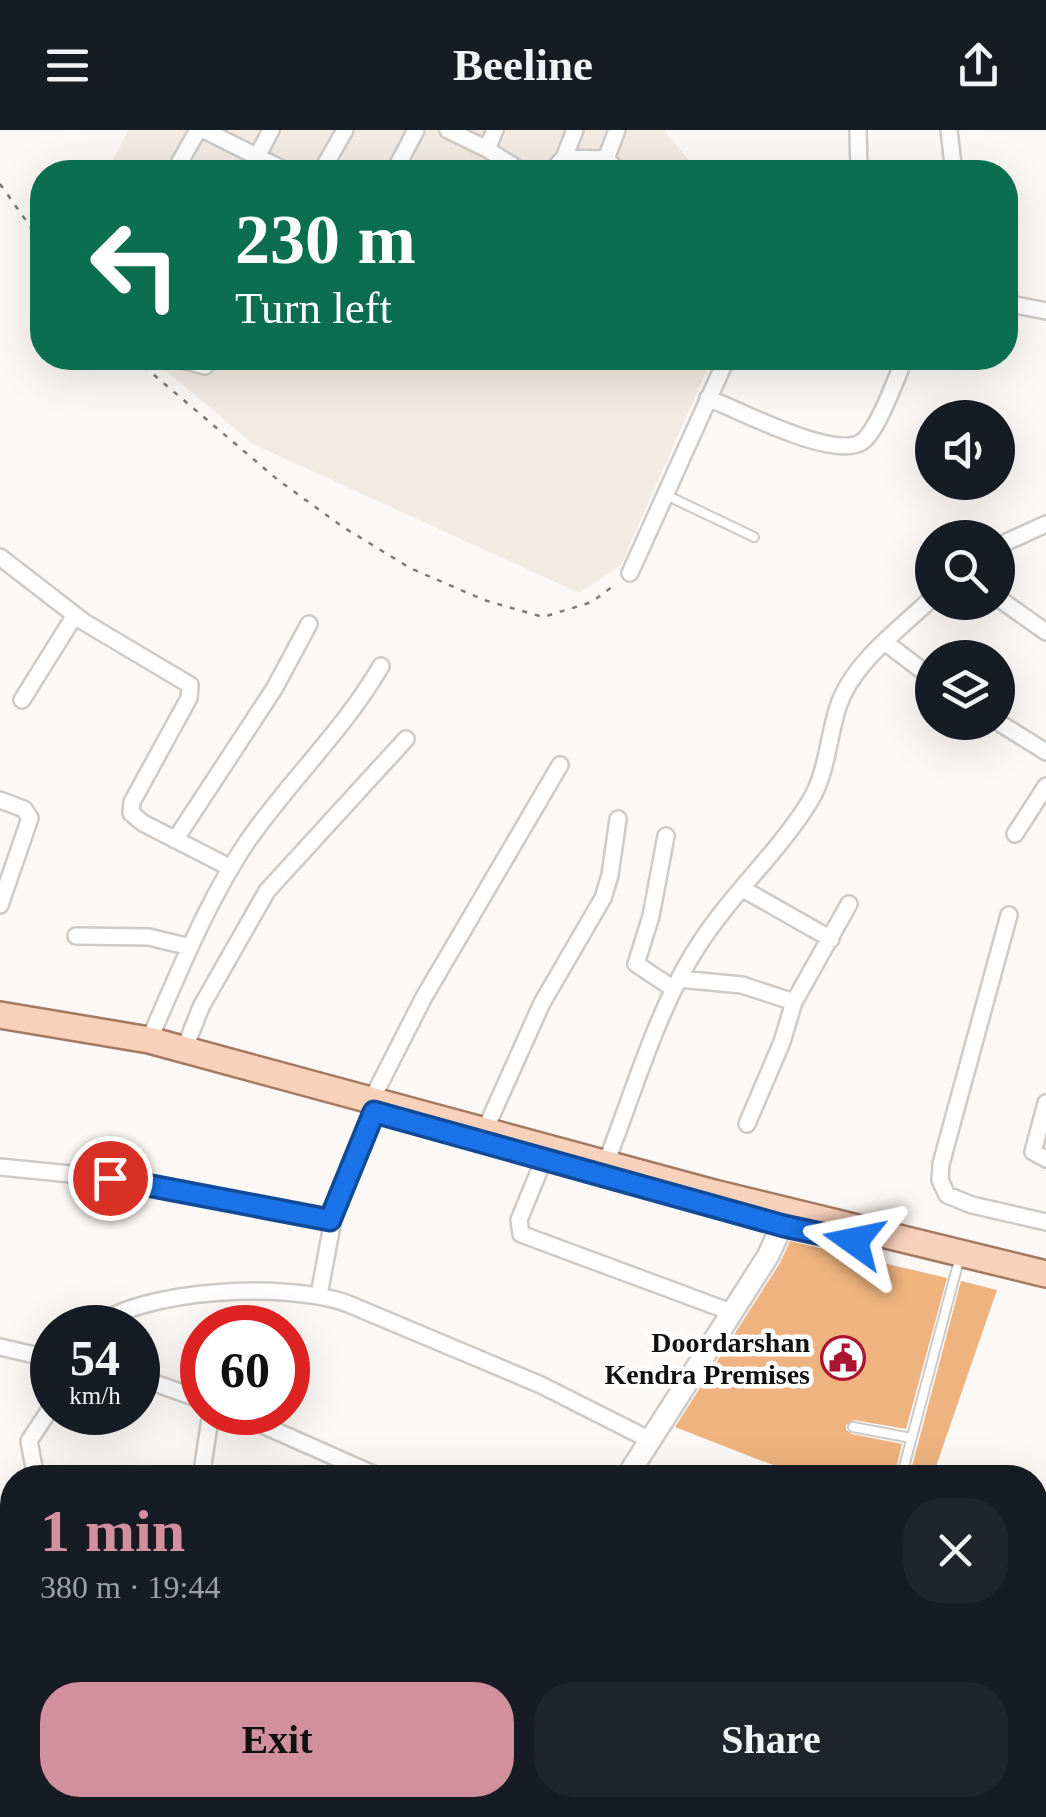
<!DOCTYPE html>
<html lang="en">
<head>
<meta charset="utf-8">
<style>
  body { margin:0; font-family:Georgia,serif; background:#20242c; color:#f1f3f6; height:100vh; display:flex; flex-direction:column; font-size:38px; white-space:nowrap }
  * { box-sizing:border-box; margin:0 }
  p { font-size:32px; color:#9ea1a6 }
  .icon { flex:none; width:55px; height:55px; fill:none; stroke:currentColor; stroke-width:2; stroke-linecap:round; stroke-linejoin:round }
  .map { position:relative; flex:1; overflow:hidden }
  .sheet { position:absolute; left:0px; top:1335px; width:1048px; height:352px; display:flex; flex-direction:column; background:#171b24; border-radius:40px 40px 0 0; box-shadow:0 10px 40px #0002 }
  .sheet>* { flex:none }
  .guide { position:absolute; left:30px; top:30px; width:988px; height:210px; border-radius:40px; box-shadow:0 10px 40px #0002; background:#0b6e4f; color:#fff; overflow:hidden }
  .buttons { position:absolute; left:915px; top:270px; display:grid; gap:20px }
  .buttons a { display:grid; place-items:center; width:100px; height:100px; border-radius:50%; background:#171b24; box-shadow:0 10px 40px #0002; font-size:50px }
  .speed { position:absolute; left:30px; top:1175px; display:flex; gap:20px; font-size:50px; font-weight:700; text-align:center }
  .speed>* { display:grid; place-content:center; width:130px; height:130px; border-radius:50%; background:#171b24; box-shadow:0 10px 40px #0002; line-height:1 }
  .speed small { font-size:25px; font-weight:400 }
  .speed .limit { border:15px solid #d22; background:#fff; color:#111 }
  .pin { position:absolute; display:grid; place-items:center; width:85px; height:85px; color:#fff; margin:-42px; border:5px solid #fff; border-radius:50%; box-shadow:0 2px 10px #0007 }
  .me { position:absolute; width:110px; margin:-55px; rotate:282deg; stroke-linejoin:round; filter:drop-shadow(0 0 8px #0008) }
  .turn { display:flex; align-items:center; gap:35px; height:210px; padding:0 40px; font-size:45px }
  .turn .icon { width:130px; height:130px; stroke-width:2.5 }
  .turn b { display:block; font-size:70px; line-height:85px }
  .round { display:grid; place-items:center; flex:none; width:105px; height:105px; border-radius:40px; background:#20242c }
  .headline { display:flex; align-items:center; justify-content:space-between; height:170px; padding:0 40px }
  h1 { font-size:60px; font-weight:800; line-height:75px; color:#d28f9d }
  .primary-button { display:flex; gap:20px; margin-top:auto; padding:20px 40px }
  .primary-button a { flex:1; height:115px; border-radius:40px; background:#d28f9d; color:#111; font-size:40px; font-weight:800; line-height:115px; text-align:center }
  .primary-button a+a { background:#20242c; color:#f1f3f6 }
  header { display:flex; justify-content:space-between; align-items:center; height:130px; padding:0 40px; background:#171b24; font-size:45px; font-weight:800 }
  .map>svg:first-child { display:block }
  .built { fill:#f3eae2 }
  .building { fill:#eeb37f }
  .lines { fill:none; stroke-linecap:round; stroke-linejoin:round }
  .service-casing { stroke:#cecac8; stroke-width:12 }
  .minor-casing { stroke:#cecac8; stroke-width:20 }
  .tertiary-casing { stroke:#cecac8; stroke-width:25 }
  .primary-casing { stroke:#a47961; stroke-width:30 }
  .path { stroke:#7c7a79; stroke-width:2.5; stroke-dasharray:5 8; stroke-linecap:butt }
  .service { stroke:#fff; stroke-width:8 }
  .minor { stroke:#fff; stroke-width:15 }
  .tertiary { stroke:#fff; stroke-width:20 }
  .primary { stroke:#f8d1bb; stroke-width:25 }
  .route-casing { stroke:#114b97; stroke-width:25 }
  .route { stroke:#1a73e8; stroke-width:18 }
  .labels { text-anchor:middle; stroke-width:9; stroke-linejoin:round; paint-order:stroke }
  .poi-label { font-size:28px; font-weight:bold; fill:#121010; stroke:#fff; text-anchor:end }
</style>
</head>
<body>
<header><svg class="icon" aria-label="menu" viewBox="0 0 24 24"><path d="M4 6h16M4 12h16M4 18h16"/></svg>Beeline<svg class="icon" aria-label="share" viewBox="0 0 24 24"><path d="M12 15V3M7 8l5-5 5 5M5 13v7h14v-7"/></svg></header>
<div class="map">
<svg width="1046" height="1687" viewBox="0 0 1046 1687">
  <rect width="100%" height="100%" fill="#fbf8f5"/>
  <path class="built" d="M129,0H664L698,42H106Z
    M151,228H712L621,435L579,463L253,314Z"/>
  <path class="building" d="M790,1111L947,1148L906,1299L854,1290L846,1295V1300L852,1304L902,1314L894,1348H806L675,1297L780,1133Z
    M961,1151L997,1160L932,1348H909Z"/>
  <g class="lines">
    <g class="service-casing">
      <path id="service" d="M666,365L754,407
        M853,1297L911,1308
        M901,1348L958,1134"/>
    </g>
    <g class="minor-casing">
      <path id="minor" d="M204,0L288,42
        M448,0L487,19L495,0
        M617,0L606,29L620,42
        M858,0L859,42
        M949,0L953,35L957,42
        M487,19L522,42
        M564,28L606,29
        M174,42L198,0
        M249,42L271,0
        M321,42L345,0
        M394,42L416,0
        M550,42L564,28L575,0
        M1005,173L1046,181
        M176,228L205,236L211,228
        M708,268C738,280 837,332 863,311C879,298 896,248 905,228
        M998,416L1046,394
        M0,427L84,492L190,555L189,568L132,672L131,683L143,693L231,738
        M630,443L727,228
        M998,468L1046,502
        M886,513L932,548
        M22,570L75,485
        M998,592L1046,622
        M0,670L24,679L30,688L0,775
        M1015,704L1046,656
        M666,706L651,786L636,834L674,859
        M175,710L274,559L309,494
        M743,759L831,809
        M1009,785L941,1034L940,1050L947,1065L972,1075L1046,1092
        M76,806L149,807L190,817
        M679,849L742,855L794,872L849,774
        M149,910C179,843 206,773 247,712C289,651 344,600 381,536
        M184,920L201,877L267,761L406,609
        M372,969L424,867L560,635
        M1046,973L1033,1022L1046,1029
        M747,994L782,912L794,872
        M485,1000L542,873L603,768L610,745L618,689
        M544,1029L519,1090L521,1104L731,1182
        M606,1033C633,964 658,877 698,816C731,764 778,723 810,671C827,643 828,608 838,577C852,533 900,499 932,468
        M0,1037L111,1048L329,1089L332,1095L319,1165
        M330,1090L374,982
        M93,1198C143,1158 287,1152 346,1173L541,1255L648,1309
        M0,1217L52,1229
        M138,1247L202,1270
        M233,1282L382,1348
        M36,1348L29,1311L52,1276
        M201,1348L211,1282
        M0,1411L12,1408
        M0,1619L12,1615"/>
    </g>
    <g class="tertiary-casing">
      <path id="tertiary" d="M626,1348L768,1126L788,1082
        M419,1687L427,1675"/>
    </g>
    <g class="primary-casing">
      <path id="primary" d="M0,885L149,910L714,1063L1046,1144"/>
    </g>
    <path class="path" d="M0,54L42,113
      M134,228L278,350L343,397L410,438L484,470L543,487L592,472L617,453"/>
    <use href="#service" class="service"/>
    <use href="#minor" class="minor"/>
    <use href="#tertiary" class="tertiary"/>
    <use href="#primary" class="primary"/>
  </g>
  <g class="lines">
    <g class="route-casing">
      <path id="route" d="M110,1048L330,1090L374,982L784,1096L854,1111"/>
    </g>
    <use href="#route" class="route"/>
  </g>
  <defs>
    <g id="civic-ring" transform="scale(2.25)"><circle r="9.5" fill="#fff" stroke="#ab1531" stroke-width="1.5"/><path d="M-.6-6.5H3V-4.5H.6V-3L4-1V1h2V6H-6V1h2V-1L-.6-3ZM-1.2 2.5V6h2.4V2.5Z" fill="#ab1531"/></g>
  </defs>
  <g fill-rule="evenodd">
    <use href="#civic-ring" x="843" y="1228"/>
  </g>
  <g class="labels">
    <g class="poi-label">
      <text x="810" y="1222">Doordarshan<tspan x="810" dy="32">Kendra Premises</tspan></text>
    </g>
  </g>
</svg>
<div class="buttons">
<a><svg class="icon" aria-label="sound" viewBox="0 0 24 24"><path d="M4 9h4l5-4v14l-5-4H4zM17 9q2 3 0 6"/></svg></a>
<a><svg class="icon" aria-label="search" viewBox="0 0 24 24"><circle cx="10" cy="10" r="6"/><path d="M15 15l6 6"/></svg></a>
<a><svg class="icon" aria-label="layers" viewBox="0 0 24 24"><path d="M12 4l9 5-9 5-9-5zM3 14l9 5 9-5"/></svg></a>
</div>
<div class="speed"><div>54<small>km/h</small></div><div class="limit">60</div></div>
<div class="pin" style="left:110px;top:1048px;background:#d93025"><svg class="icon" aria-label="arrive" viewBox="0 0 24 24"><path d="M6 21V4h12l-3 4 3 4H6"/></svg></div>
<svg class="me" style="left:854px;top:1111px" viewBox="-20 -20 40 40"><path d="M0-17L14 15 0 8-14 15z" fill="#1a73e8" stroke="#fff" stroke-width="4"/></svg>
<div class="guide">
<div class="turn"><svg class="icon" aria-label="left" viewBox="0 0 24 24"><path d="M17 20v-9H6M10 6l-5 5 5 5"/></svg><div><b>230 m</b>Turn left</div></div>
</div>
<section class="sheet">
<div class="headline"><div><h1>1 min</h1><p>380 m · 19:44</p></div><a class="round"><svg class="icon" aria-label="close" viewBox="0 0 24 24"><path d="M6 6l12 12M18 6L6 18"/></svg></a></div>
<div class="primary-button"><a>Exit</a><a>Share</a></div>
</section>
</div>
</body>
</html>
